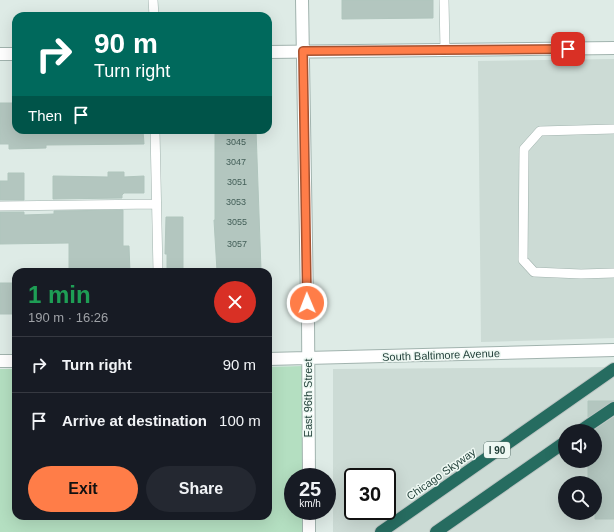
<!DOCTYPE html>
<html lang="en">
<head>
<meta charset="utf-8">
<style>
  body { margin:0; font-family:Helvetica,sans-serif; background:#242831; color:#f1f3f6; height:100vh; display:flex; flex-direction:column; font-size:15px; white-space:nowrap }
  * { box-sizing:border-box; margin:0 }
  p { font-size:13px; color:#9ea1a6 }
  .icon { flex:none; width:22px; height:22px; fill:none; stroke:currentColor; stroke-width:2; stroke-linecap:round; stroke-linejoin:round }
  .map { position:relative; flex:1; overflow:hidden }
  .sheet { position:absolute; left:12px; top:268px; width:260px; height:252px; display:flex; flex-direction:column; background:#171b24; border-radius:12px; box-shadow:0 4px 16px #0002 }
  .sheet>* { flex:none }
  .banner { position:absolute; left:12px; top:12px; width:260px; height:122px; border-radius:12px; box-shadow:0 4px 16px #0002; background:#00695c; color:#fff; overflow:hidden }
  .buttons { position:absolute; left:558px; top:424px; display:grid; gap:8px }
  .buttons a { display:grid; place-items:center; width:44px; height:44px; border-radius:50%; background:#171b24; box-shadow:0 4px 16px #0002; font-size:20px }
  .speed { position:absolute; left:284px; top:468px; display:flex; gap:8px; font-size:20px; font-weight:700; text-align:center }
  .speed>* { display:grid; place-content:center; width:52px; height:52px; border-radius:50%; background:#171b24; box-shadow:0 4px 16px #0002; line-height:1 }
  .speed small { font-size:10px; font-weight:400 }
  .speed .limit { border:2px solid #111; border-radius:6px; background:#fff; color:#111 }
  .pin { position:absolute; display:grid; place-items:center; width:34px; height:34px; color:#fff; margin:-17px; border-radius:8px; box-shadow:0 2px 6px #0006 }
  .me { position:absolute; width:44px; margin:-22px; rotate:359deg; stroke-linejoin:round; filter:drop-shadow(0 0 3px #0008) }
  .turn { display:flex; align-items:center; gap:14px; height:84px; padding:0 16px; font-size:18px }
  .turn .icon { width:52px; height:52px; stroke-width:2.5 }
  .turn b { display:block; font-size:28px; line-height:34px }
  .then { display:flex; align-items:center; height:38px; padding:0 16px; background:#0003; gap:8px; font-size:15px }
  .round { display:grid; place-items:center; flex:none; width:42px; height:42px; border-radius:21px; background:#242831 }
  .head { display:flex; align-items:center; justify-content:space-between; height:68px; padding:0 16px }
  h1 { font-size:24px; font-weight:700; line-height:30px; color:#1e9e55 }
  .action { display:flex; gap:8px; margin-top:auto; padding:8px 16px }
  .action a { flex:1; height:46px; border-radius:24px; background:#ff7d48; color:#111; font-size:16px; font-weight:700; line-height:46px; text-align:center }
  .action a+a { background:#242831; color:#f1f3f6 }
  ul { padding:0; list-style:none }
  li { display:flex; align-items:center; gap:12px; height:56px; padding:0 16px; border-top:1px solid #363941 }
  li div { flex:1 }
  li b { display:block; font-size:15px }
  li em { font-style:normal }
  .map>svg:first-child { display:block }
  .built { fill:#ccdbd5; fill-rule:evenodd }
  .green { fill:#b4dfc1 }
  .building { fill:#b3c6bf; stroke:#b0c5bd }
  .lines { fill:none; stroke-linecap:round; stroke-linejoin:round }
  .lane-casing { stroke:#a1b3ae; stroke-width:10 }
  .street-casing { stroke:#a1b3ae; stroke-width:14 }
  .highway-casing { stroke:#bcc5c3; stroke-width:14 }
  .lane { stroke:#fff; stroke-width:9 }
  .street { stroke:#fff; stroke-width:12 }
  .highway { stroke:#266c60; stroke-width:12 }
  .route-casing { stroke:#a6512f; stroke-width:10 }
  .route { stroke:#ff7d48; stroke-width:7 }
  .labels { text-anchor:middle; stroke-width:3; stroke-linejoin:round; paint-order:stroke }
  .number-label { font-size:9px; fill:#435f58 }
  .shield { fill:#eef8f3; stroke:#5c756f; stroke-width:1 }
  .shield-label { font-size:10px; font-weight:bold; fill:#1e3d36 }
  .street-label { font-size:11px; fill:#1e3d36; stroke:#eef8f3 }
</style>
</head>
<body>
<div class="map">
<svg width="614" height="532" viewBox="0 0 614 532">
  <rect width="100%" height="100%" fill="#deebe6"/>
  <path class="built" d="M614,59V338L481,342L478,61Z
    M614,367V532H333V369ZM565,431H595V461H565ZM353,477H387V511H353ZM565,483H595V513H565Z"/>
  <path class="green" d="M304,366L305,477H293V511H305L302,532H0V369H16V516H268V367Z"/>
  <path class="building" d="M342,0H433V18L342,19Z
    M0,103H16V130H143L144,144L46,145V148L9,149V144H0Z
    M215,130H256L261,270L217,271L214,220H215Z
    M108,172H124V177L144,176V193H124L122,195V198L53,199V176L108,177Z
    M8,173H24V200H0V181H8Z
    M123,210V246H129L130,272H69V243L0,244V212H24V215L54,214V211Z
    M166,217H183V272H167V254H165Z
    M0,283H16V314H0Z
    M588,401H614L588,417Z
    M614,417V519H595V483H588V461H595V431H593Z"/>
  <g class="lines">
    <g class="lane-casing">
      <path id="lane" d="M153,0L154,16
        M444,0L445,50
        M614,129L540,131L524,149L523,260L534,272L581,274L614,273
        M155,130L158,272
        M0,206L156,204"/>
    </g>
    <g class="street-casing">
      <path id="street" d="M302,0L307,303
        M268,52L614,48
        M0,54H16
        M308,318L309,477
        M268,359L614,350
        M0,361H16
        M309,511V532"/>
    </g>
    <g class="highway-casing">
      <path id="highway" d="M580,431L614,408
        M381,532L614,369
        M436,532L565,442"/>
    </g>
    <use href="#lane" class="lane"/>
    <use href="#street" class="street"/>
    <use href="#highway" class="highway"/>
  </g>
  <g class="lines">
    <g class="route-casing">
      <path id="route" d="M307,303L303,51L568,49"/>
    </g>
    <use href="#route" class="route"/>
  </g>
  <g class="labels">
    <g class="number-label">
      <text x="236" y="145">3045</text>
      <text x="236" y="165">3047</text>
      <text x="237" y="185">3051</text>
      <text x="236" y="205">3053</text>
      <text x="237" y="225">3055</text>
      <text x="237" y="247">3057</text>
    </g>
    <rect class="shield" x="484" y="442" width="26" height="16" rx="3"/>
    <g class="shield-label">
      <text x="497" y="454">I 90</text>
    </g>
    <g class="street-label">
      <text transform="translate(441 355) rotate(-2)" y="4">South Baltimore Avenue</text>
      <text transform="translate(308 398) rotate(-90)" y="4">East 96th Street</text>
      <text transform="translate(441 474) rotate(-35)" y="4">Chicago Skyway</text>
    </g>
  </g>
</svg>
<div class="buttons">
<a><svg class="icon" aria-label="sound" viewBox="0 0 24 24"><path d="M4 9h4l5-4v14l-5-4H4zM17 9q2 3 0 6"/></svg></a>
<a><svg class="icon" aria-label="search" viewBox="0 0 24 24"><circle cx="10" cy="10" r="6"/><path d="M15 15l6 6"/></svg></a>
</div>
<div class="speed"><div>25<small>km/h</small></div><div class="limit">30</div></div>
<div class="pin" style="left:568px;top:49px;background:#d93025"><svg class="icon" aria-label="arrive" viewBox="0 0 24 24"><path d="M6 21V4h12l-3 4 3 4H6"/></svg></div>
<svg class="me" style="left:307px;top:303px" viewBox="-20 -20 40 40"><circle r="17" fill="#ff7d48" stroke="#fff" stroke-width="3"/><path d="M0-11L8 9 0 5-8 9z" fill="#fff"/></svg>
<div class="banner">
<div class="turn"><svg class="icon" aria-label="right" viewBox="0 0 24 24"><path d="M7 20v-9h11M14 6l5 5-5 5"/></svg><div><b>90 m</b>Turn right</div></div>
<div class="then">Then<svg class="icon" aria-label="arrive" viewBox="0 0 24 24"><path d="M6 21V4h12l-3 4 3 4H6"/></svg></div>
</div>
<section class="sheet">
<div class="head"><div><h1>1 min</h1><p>190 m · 16:26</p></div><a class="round" style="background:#d93025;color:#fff"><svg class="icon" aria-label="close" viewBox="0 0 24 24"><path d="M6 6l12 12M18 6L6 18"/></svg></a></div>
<ul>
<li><svg class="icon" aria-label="right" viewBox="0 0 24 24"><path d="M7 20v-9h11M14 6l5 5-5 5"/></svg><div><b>Turn right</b></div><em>90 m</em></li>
<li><svg class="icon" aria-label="arrive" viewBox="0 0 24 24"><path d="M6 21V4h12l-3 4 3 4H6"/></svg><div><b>Arrive at destination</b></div><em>100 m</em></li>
</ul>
<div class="action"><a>Exit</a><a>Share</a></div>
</section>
</div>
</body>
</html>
